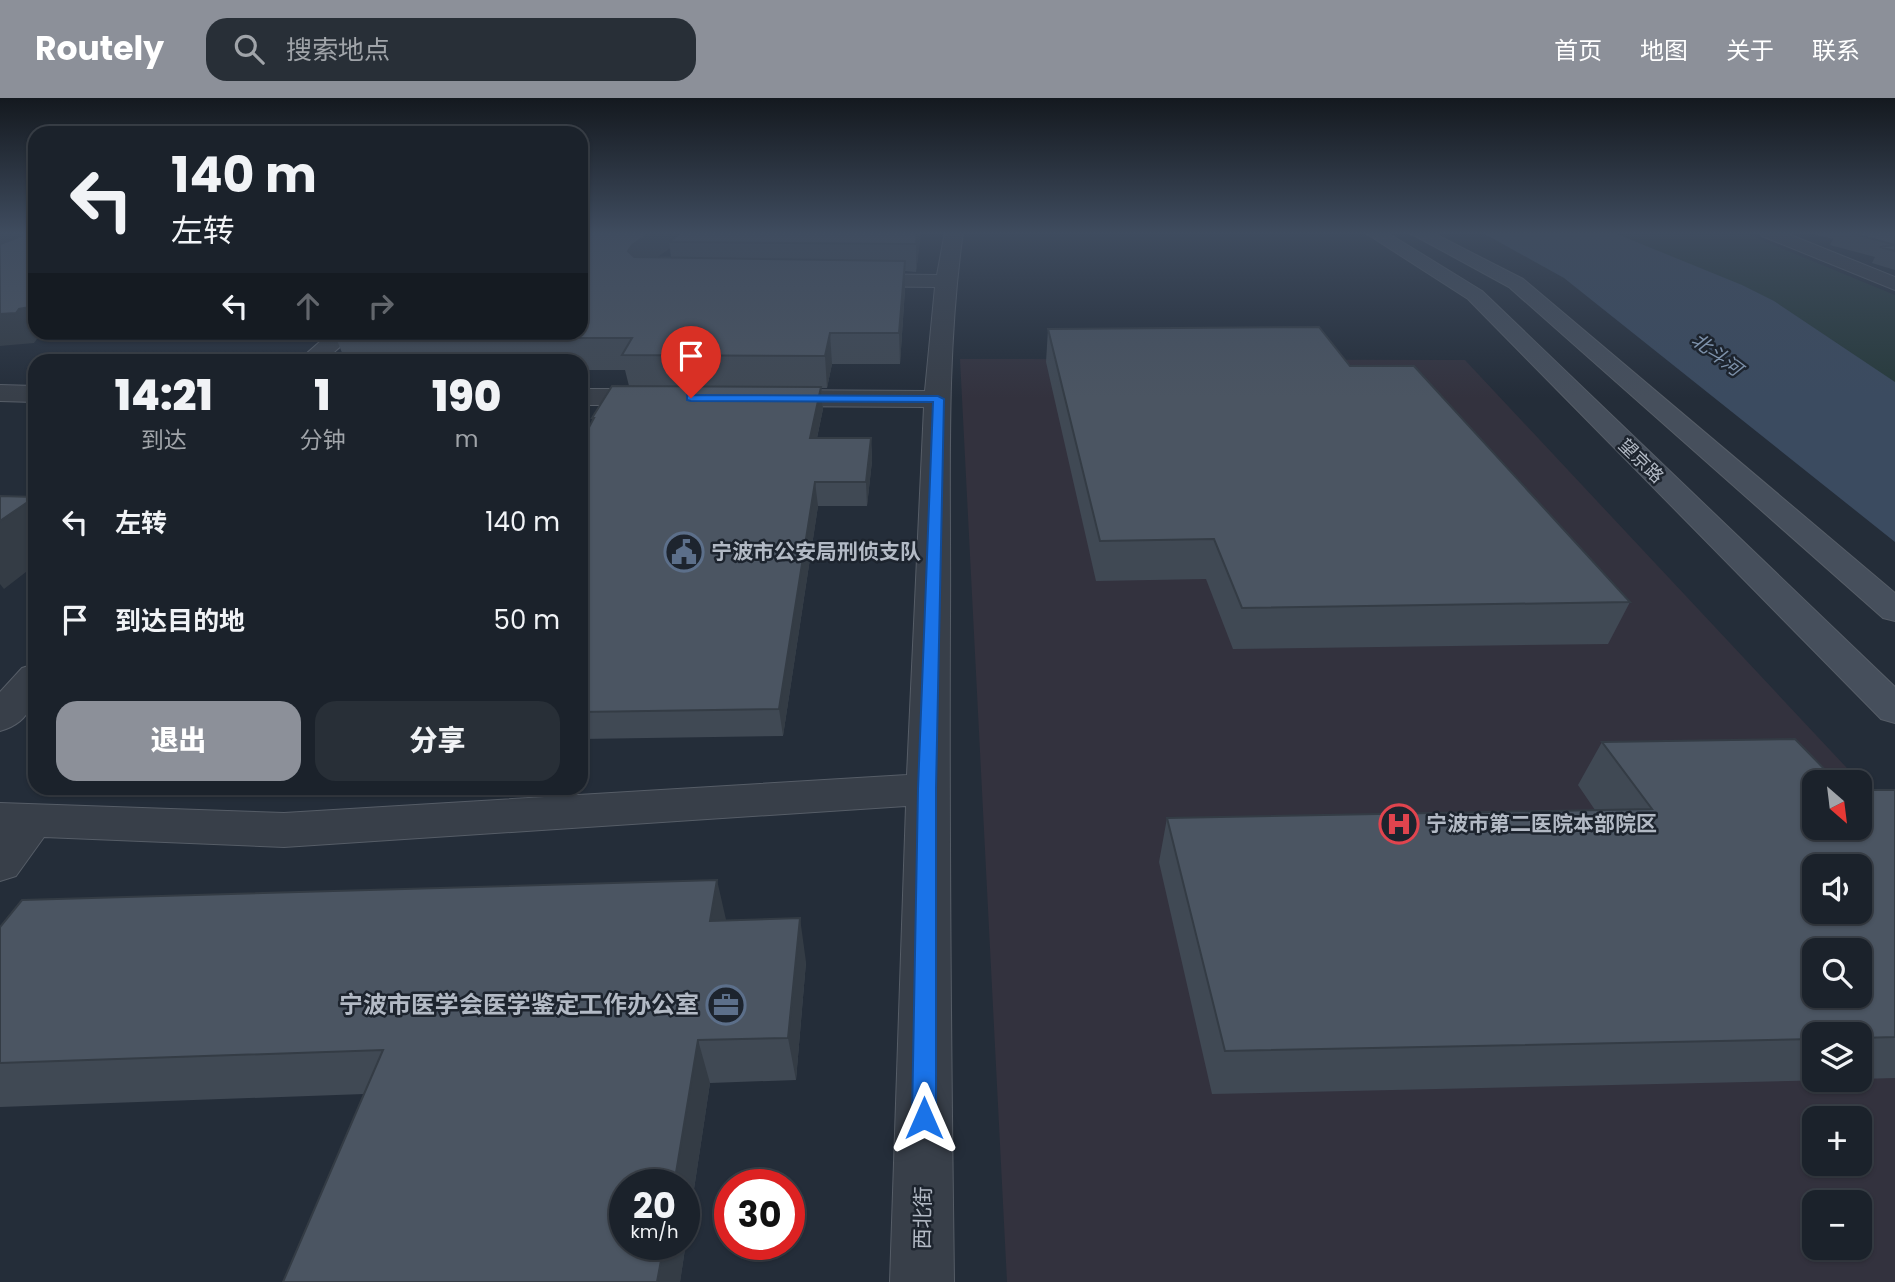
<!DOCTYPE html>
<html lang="zh">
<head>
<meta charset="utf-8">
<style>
  body { margin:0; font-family:Poppins,"Noto Sans SC",sans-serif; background:#282f37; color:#f1f3f6; height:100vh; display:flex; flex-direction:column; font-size:26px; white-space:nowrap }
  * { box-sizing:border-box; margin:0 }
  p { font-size:23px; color:#a0a4a9 }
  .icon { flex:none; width:38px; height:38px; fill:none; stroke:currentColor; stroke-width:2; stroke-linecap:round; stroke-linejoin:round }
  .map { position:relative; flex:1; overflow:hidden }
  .panel { position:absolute; left:28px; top:256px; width:560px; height:441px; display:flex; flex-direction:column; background:#1b222b; border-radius:21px; box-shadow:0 2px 5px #0004,0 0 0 2px #393f47 }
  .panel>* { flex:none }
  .guide { position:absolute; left:28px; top:28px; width:560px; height:214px; border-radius:21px; box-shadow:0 2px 5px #0004,0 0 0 2px #393f47; background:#1b222b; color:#f1f3f6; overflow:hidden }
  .needle { width:46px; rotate:152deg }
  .buttons { position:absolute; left:1802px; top:672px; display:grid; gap:14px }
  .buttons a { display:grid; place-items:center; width:70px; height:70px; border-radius:14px; background:#1b222b; box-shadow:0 2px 5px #0004,0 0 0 2px #393f47; font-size:35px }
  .speed { position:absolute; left:609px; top:1071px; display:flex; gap:14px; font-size:35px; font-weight:700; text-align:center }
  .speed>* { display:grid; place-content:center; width:91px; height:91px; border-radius:50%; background:#1b222b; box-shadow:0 2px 5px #0004,0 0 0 2px #393f47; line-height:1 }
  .speed small { font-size:18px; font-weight:400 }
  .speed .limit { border:10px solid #d22; background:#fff; color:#111 }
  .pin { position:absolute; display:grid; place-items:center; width:60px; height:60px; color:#fff; margin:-72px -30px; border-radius:50% 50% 50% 0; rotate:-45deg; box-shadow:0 0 7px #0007 }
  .pin .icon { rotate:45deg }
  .me { position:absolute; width:77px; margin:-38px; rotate:0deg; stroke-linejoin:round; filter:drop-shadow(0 0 5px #0008) }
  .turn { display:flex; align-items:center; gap:24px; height:147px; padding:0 28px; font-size:32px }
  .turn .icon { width:91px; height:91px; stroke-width:2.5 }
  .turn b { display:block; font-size:49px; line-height:60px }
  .lanes { display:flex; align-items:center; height:66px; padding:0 28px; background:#0003; justify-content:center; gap:35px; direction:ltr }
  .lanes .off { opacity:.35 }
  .eta { display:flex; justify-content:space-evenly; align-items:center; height:119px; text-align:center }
  .eta b { font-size:42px; font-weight:800; line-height:49px }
  .primary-button { display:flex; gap:14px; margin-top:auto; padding:14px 28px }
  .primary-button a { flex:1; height:80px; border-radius:21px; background:#8c9099; color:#fff; font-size:28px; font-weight:800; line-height:80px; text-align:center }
  .primary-button a+a { background:#282f37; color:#f1f3f6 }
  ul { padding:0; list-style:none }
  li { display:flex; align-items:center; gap:21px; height:98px; padding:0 28px }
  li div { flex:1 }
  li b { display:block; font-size:26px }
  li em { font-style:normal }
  header { display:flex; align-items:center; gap:42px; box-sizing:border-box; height:98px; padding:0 35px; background:#8c9099; color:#fff }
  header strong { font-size:33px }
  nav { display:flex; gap:38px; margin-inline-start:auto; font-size:24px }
  .search { width:490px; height:63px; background:#282f37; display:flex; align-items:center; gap:18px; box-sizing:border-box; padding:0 24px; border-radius:21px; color:#a0a4a9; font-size:26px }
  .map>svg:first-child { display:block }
  .medical { fill:#33323e; fill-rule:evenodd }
  .green { fill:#273a3b }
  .water { fill:#3b4b60 }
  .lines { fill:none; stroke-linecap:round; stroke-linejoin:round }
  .minor-casing { stroke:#565d67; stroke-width:2 }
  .secondary-casing { stroke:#565d67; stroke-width:2 }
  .minor { fill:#383f49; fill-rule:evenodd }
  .secondary { fill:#464f5c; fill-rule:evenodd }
  .wall { fill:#404954; fill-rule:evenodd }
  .shaded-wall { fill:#343c45 }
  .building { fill:#4b5562; stroke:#343c45; stroke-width:2; fill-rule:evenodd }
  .route { fill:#1a73e8; stroke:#114b97; stroke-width:2 }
  .labels { text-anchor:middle; stroke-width:5; stroke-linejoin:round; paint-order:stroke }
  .far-street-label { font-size:18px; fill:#b3bac5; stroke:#1d242e }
  .far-water-label { font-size:19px; font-style:italic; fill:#7d91aa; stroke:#1d242e }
  .poi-label { font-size:21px; font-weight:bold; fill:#b3bac5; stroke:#1d242e; text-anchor:start }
  .street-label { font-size:21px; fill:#b3bac5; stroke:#1d242e }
  .near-poi-label { font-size:24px; font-weight:bold; fill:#b3bac5; stroke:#1d242e; text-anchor:end }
</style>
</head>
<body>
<header>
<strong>Routely</strong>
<div class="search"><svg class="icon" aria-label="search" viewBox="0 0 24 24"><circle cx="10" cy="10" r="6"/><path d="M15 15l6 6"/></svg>搜索地点</div>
<nav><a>首页</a><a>地图</a><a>关于</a><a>联系</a></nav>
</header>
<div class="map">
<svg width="1895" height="1184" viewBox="0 0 1895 1184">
  <rect width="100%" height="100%" fill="#242d39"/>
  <path class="medical" d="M960,261L1465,262L1860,684H1815V730H1860V684L1895,722V1184H1007ZM1815,768H1860V814H1815ZM1815,852H1860V898H1815ZM1815,936H1860V982H1815ZM1815,1020H1860V1066H1815ZM1815,1104H1860V1150H1815Z"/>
  <path class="green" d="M1595,134H1742L1895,197V299Z"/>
  <path class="water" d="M1481,134H1612L1742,187L1774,203L1895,284V444L1564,180Z"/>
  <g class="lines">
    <g class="minor-casing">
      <path id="minor" d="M945,134H963C945,262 951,389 950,518C949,740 951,962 954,1184H890L906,708L284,749L44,739L16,778L0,783V705L284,715L907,677L924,309L769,308L760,305L756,300L760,295L769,292L925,293L935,189L852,188L845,186L842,182L845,178L852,176L937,177Z
        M1759,134H1783L1895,179V192L1762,138Z
        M331,234H357L325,262H299Z
        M0,287L35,288V304L0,303Z
        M581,291H656L665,294L669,299L665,304L656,307H581Z
        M35,566C35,597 36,623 0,633V594L22,570Z"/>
    </g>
    <g class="secondary-casing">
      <path id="secondary" d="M1364,134H1386L1482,193L1895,589V625L1881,621L1468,201Z
        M1408,134H1431L1523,181L1895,495V523L1883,520L1509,189Z"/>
    </g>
    <use href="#minor" class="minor"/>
    <use href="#secondary" class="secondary"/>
  </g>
  <path class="wall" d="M581,134H921L916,174L905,173V191L900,266H832L827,290H821L823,311L817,340H871L872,363L867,408H818L783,638L581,641V344L593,323L592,320L629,288L625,272H581V262H345L336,240ZM670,150L671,159H657Z
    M1806,134H1895V172L1872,165L1875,159L1830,147L1833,141Z
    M1048,231L1350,268L1630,504L1608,546L1233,551L1206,481L1096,483L1046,264Z
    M157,234H280L192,243L160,239Z
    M1602,644L1815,730L1895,692V980L1860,981V936H1815V982H1832L1212,996L1159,764L1167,720L1595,712L1578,687Z
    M726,822L806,864L796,982L710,985L680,1184H283L364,996L0,1009V829Z"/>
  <path class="shaded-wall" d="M0,134H27L0,161Z
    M651,134H692L669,144L670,150L637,174L628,153L632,147Z
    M917,134H921L916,174V146Z
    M905,163V191L900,266L899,235Z
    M35,208V234H66L37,241L34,245L0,248V216Z
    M188,234H280L192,243Z
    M830,235L832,266L827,290L825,258Z
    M821,289L823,311L812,363L810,340Z
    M871,340L872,363L867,408L866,384Z
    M815,384L818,408L783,638L779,611Z
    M35,399V467L4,491L0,486V423Z
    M717,782L727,826L710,823Z
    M800,820L806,864L796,982L788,940Z
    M698,942L710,985L680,1184H657L664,1146H684V1087H674Z"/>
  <path class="building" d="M23,134H35V208L19,211L16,215L0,216V146L22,138Z
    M581,134H651L632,147L628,153L634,159L905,163L899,235H830L825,258L622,257L632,240H336L342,234H581Z
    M682,134H917L916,146L669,144Z
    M1848,134H1895V147Z
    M1895,147V153L1880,149Z
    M1319,229L1350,268H1414L1630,504L1242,510L1214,441L1100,443L1048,231Z
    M612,288L821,289L810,340H871L866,384H815L779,611L581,614V344L594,320H592Z
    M0,398L35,399L0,423Z
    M1795,641L1837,684H1815V730H1860V692H1895V939L1860,940V936H1815V941L1225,953L1167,720L1652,711L1602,644ZM1815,768H1860V814H1815ZM1815,852H1860V898H1815Z
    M717,782L710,823L800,820L788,940L698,942L674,1087H625V1146H664L657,1184H283L383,952L0,965V829L22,802Z"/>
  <linearGradient id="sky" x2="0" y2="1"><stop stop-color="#14191f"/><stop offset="0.45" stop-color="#3f4c5f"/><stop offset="1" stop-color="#3f4c5f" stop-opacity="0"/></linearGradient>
  <rect width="1895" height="300" fill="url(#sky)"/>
  <path class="route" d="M687,297L938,298L944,301L936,691V1020L932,1028L924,1031L915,1028L912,1020L918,691L933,304L691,303L687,302Z"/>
  <defs>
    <g id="civic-ring" transform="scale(2.0125)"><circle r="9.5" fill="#1d242e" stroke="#5c6f8a" stroke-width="1.5"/><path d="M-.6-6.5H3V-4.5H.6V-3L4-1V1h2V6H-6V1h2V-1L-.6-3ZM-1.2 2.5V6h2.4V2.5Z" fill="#5c6f8a"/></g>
    <g id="hospital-ring" transform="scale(2.0125)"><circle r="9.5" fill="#1d242e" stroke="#e0444e" stroke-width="1.5"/><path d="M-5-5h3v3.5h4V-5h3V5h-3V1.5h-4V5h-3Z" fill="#e0444e"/></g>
    <g id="office-ring" transform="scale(2.0125)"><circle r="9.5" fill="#1d242e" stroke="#5c6f8a" stroke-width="1.5"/><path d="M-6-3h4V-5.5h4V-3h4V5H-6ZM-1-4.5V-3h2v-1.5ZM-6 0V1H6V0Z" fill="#5c6f8a"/></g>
  </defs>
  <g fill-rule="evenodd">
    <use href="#civic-ring" x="684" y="454"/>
    <use href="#hospital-ring" x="1399" y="726"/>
    <use href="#office-ring" x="726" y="907"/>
  </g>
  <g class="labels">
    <g class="far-street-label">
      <text transform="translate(1641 363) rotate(44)" y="6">望京路</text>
    </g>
    <g class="far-water-label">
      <text transform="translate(1717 256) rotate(37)" y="7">北斗河</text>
    </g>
    <g class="poi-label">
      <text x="711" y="461">宁波市公安局刑侦支队</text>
      <text x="1426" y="733">宁波市第二医院本部院区</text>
    </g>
    <g class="street-label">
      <text transform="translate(923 1120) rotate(-89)" y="7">西北街</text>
    </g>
    <g class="near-poi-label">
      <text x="699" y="915">宁波市医学会医学鉴定工作办公室</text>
    </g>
  </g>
</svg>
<div class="buttons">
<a><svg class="needle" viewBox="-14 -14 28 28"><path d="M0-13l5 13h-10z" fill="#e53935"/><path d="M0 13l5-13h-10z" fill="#a0a4a9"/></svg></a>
<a><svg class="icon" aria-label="sound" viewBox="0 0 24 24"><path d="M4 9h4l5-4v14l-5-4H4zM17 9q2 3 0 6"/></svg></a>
<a><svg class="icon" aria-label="search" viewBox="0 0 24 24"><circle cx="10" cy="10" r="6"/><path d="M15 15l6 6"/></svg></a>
<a><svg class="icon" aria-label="layers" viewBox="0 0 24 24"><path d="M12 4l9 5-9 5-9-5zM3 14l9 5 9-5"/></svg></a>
<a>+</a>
<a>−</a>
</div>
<div class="speed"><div>20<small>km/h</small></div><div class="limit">30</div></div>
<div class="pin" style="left:691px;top:300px;background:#d93025"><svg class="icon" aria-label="arrive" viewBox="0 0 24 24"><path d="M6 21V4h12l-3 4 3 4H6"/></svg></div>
<svg class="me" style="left:924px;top:1020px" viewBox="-20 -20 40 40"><path d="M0-17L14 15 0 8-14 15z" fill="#1a73e8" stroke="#fff" stroke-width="4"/></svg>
<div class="guide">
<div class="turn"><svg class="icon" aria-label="left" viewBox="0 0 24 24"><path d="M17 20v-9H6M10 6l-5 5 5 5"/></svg><div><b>140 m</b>左转</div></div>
<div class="lanes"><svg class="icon" aria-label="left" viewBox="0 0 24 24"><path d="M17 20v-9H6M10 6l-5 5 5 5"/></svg><svg class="icon off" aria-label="ahead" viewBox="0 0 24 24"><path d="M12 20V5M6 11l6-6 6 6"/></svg><svg class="icon off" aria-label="right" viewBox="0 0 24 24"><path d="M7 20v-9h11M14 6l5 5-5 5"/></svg></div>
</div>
<section class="panel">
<div class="eta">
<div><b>14:21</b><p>到达</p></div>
<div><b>1</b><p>分钟</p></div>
<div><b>190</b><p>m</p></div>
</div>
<ul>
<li><svg class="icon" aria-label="left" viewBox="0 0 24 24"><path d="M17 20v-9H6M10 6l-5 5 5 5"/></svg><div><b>左转</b></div><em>140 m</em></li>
<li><svg class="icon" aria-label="arrive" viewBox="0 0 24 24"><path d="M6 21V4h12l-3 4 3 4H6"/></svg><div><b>到达目的地</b></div><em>50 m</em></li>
</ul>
<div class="primary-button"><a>退出</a><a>分享</a></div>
</section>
</div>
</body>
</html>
